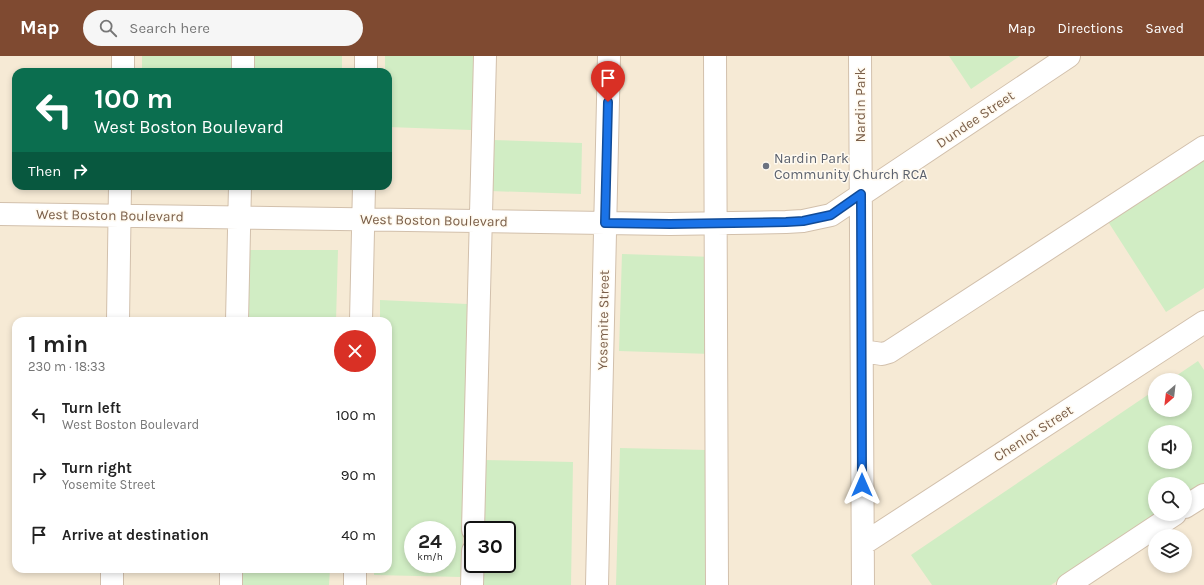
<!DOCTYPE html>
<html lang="en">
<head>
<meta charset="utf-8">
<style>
  body { margin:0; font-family:Karla,sans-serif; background:#f6f6f6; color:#222; height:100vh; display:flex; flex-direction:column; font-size:15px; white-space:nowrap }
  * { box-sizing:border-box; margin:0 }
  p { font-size:13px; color:#767676 }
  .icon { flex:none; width:22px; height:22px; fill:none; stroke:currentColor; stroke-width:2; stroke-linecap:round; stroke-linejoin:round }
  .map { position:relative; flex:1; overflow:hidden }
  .side { position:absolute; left:12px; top:261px; width:380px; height:256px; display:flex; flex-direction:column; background:#fff; border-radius:12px; box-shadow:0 2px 6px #0003 }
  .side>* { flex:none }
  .banner { position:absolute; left:12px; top:12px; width:380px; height:122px; border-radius:12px; box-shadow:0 2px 6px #0003; background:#0b6e4f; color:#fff; overflow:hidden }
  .needle { width:26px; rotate:208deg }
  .fabs { position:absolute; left:1148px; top:317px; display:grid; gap:8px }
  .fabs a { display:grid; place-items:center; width:44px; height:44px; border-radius:50%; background:#fff; box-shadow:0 2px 6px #0003; font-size:20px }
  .speed { position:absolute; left:404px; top:465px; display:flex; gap:8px; font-size:20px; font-weight:700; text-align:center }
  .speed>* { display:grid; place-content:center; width:52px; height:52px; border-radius:50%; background:#fff; box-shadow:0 2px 6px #0003; line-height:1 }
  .speed small { font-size:10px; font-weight:400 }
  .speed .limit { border:2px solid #111; border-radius:6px; background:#fff; color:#111 }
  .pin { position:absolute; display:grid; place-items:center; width:34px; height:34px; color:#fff; margin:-41px -17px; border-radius:50% 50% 50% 0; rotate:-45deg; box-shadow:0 0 4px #0007 }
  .pin .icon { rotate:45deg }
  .me { position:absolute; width:44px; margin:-22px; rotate:0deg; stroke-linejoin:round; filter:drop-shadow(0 0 3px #0008) }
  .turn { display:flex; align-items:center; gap:14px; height:84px; padding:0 16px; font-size:18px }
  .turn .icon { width:52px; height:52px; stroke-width:2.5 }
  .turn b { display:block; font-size:28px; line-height:34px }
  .then { display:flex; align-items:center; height:38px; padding:0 16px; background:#0003; gap:8px; font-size:15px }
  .round { display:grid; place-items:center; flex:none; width:42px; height:42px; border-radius:21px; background:#f6f6f6 }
  .head { display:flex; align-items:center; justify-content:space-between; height:68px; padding:0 16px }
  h1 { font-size:24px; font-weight:700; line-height:30px }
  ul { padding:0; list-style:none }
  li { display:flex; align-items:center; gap:12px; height:60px; padding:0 16px }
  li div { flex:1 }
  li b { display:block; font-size:15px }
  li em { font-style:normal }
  header { display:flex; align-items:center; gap:24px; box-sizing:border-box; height:56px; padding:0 20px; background:#7f4a31; color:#fff }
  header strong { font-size:19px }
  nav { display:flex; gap:22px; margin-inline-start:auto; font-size:14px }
  .search { width:280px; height:36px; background:#f6f6f6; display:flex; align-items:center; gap:10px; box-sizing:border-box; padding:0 14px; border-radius:22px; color:#767676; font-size:15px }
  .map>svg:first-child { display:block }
  .residential { fill:#f6ead5; fill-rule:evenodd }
  .green { fill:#d1edc4; fill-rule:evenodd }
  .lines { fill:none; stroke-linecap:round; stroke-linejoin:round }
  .minor-casing { stroke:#d2c0ac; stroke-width:24 }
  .minor { stroke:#fff; stroke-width:22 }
  .route-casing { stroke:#114b97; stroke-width:10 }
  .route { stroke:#1a73e8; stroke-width:7 }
  .worship-dot { fill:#6b7280; stroke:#fffaf0; stroke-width:1.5 }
  .labels { text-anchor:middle; stroke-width:3; stroke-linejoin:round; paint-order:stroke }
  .street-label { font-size:14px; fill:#7b5f49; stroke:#fffaf0 }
  .worship-label { font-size:14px; fill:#5b616d; stroke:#fffaf0; text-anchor:start }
</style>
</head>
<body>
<header>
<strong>Map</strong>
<div class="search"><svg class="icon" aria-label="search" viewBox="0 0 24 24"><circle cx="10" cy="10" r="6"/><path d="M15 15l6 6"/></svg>Search here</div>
<nav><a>Map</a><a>Directions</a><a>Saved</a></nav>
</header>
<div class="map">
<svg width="1204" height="529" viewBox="0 0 1204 529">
  <rect width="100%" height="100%" fill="#fef7e8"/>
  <path class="residential" d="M0,0H1204V529H0ZM16,16H388V130H16ZM16,265H388V513H16ZM1155,324H1185V354H1155ZM1155,376H1185V406H1155ZM1155,428H1185V458H1155ZM413,474H447V508H413ZM473,474H507V508H473ZM1155,480H1185V510H1155Z"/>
  <path class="green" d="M142,0H232V16H142Z
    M251,0H342V16H251Z
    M385,0H474L471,74L388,71V16H385Z
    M949,0H1020L971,33Z
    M492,84L582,87L581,138L490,135Z
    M1204,104V232L1166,256L1107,164Z
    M246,194H338L336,265H245Z
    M622,198L714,201L711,298L619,295Z
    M380,244L467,248L462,521L374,519V513H388V265H380ZM413,474H447V508H413Z
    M1198,305L1204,314V429L1185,441V428H1155V458H1160L1051,529H932L911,499L1155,334V354H1185V324H1170ZM1155,376H1185V406H1155Z
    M620,392L707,394V529H616Z
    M483,404L573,406L571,529H480V508H507V474H481Z
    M242,513H330L329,529H241Z"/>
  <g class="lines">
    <g class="minor-casing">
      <path id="minor" d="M715,0L717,529
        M860,0L863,529
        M123,16V0
        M243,16V0
        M366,16V0
        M0,158L670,168L786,166L803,165L831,159L1069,0
        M118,265L120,130
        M237,265L240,130
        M361,265L364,130
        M862,295L882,298L889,296L1204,91
        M1185,451L1204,439
        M473,474L485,0
        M863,488L1204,266
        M112,529V513
        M231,529V513
        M355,529V513
        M472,529L473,495
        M597,529L609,0
        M1068,529L1175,458"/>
    </g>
    <use href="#minor" class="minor"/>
  </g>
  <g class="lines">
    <g class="route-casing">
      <path id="route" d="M608,46L605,167L670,168L786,166L803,165L831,159L861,138L862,429"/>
    </g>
    <use href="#route" class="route"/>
  </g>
  <circle class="worship-dot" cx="766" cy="110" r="4"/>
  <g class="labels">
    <g class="street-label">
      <text transform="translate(860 49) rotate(-90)" y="5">Nardin Park</text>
      <text transform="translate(975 63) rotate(-34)" y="5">Dundee Street</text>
      <text transform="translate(110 159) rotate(1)" y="5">West Boston Boulevard</text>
      <text transform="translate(434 164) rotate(1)" y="5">West Boston Boulevard</text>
      <text transform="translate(603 264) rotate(-89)" y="5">Yosemite Street</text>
      <text transform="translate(1033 377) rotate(-33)" y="5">Chenlot Street</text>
    </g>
    <g class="worship-label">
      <text x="774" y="107">Nardin Park<tspan x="774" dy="16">Community Church RCA</tspan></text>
    </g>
  </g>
</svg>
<div class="fabs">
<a><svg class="needle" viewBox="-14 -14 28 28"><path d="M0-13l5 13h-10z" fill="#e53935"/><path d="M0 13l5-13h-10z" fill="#767676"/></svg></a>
<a><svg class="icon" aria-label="sound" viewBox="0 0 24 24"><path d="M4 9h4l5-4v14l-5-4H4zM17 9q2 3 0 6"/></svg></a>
<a><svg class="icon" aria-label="search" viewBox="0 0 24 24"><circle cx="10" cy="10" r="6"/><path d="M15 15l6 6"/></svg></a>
<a><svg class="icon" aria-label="layers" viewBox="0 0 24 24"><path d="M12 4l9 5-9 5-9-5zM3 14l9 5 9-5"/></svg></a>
</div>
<div class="speed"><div>24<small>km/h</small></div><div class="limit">30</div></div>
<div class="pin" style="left:608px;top:46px;background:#d93025"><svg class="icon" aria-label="arrive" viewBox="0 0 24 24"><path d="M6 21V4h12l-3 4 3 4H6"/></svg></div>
<svg class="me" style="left:862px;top:429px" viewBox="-20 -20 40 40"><path d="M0-17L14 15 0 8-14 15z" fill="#1a73e8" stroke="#fff" stroke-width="4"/></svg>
<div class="banner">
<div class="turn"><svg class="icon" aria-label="left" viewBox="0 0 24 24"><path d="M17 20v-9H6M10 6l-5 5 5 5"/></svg><div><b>100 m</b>West Boston Boulevard</div></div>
<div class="then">Then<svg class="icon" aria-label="right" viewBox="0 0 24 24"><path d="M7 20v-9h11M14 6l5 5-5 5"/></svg></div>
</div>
<section class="side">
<div class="head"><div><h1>1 min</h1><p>230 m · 18:33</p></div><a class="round" style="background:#d93025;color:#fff"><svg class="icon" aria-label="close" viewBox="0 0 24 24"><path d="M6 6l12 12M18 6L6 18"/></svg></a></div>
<ul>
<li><svg class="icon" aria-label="left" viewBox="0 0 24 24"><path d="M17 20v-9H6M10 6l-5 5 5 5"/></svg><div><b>Turn left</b><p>West Boston Boulevard</p></div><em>100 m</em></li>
<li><svg class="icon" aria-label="right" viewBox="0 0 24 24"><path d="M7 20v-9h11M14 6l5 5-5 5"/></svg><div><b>Turn right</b><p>Yosemite Street</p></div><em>90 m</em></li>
<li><svg class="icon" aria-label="arrive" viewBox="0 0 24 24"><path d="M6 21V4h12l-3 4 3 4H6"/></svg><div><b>Arrive at destination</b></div><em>40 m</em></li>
</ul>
</section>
</div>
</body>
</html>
